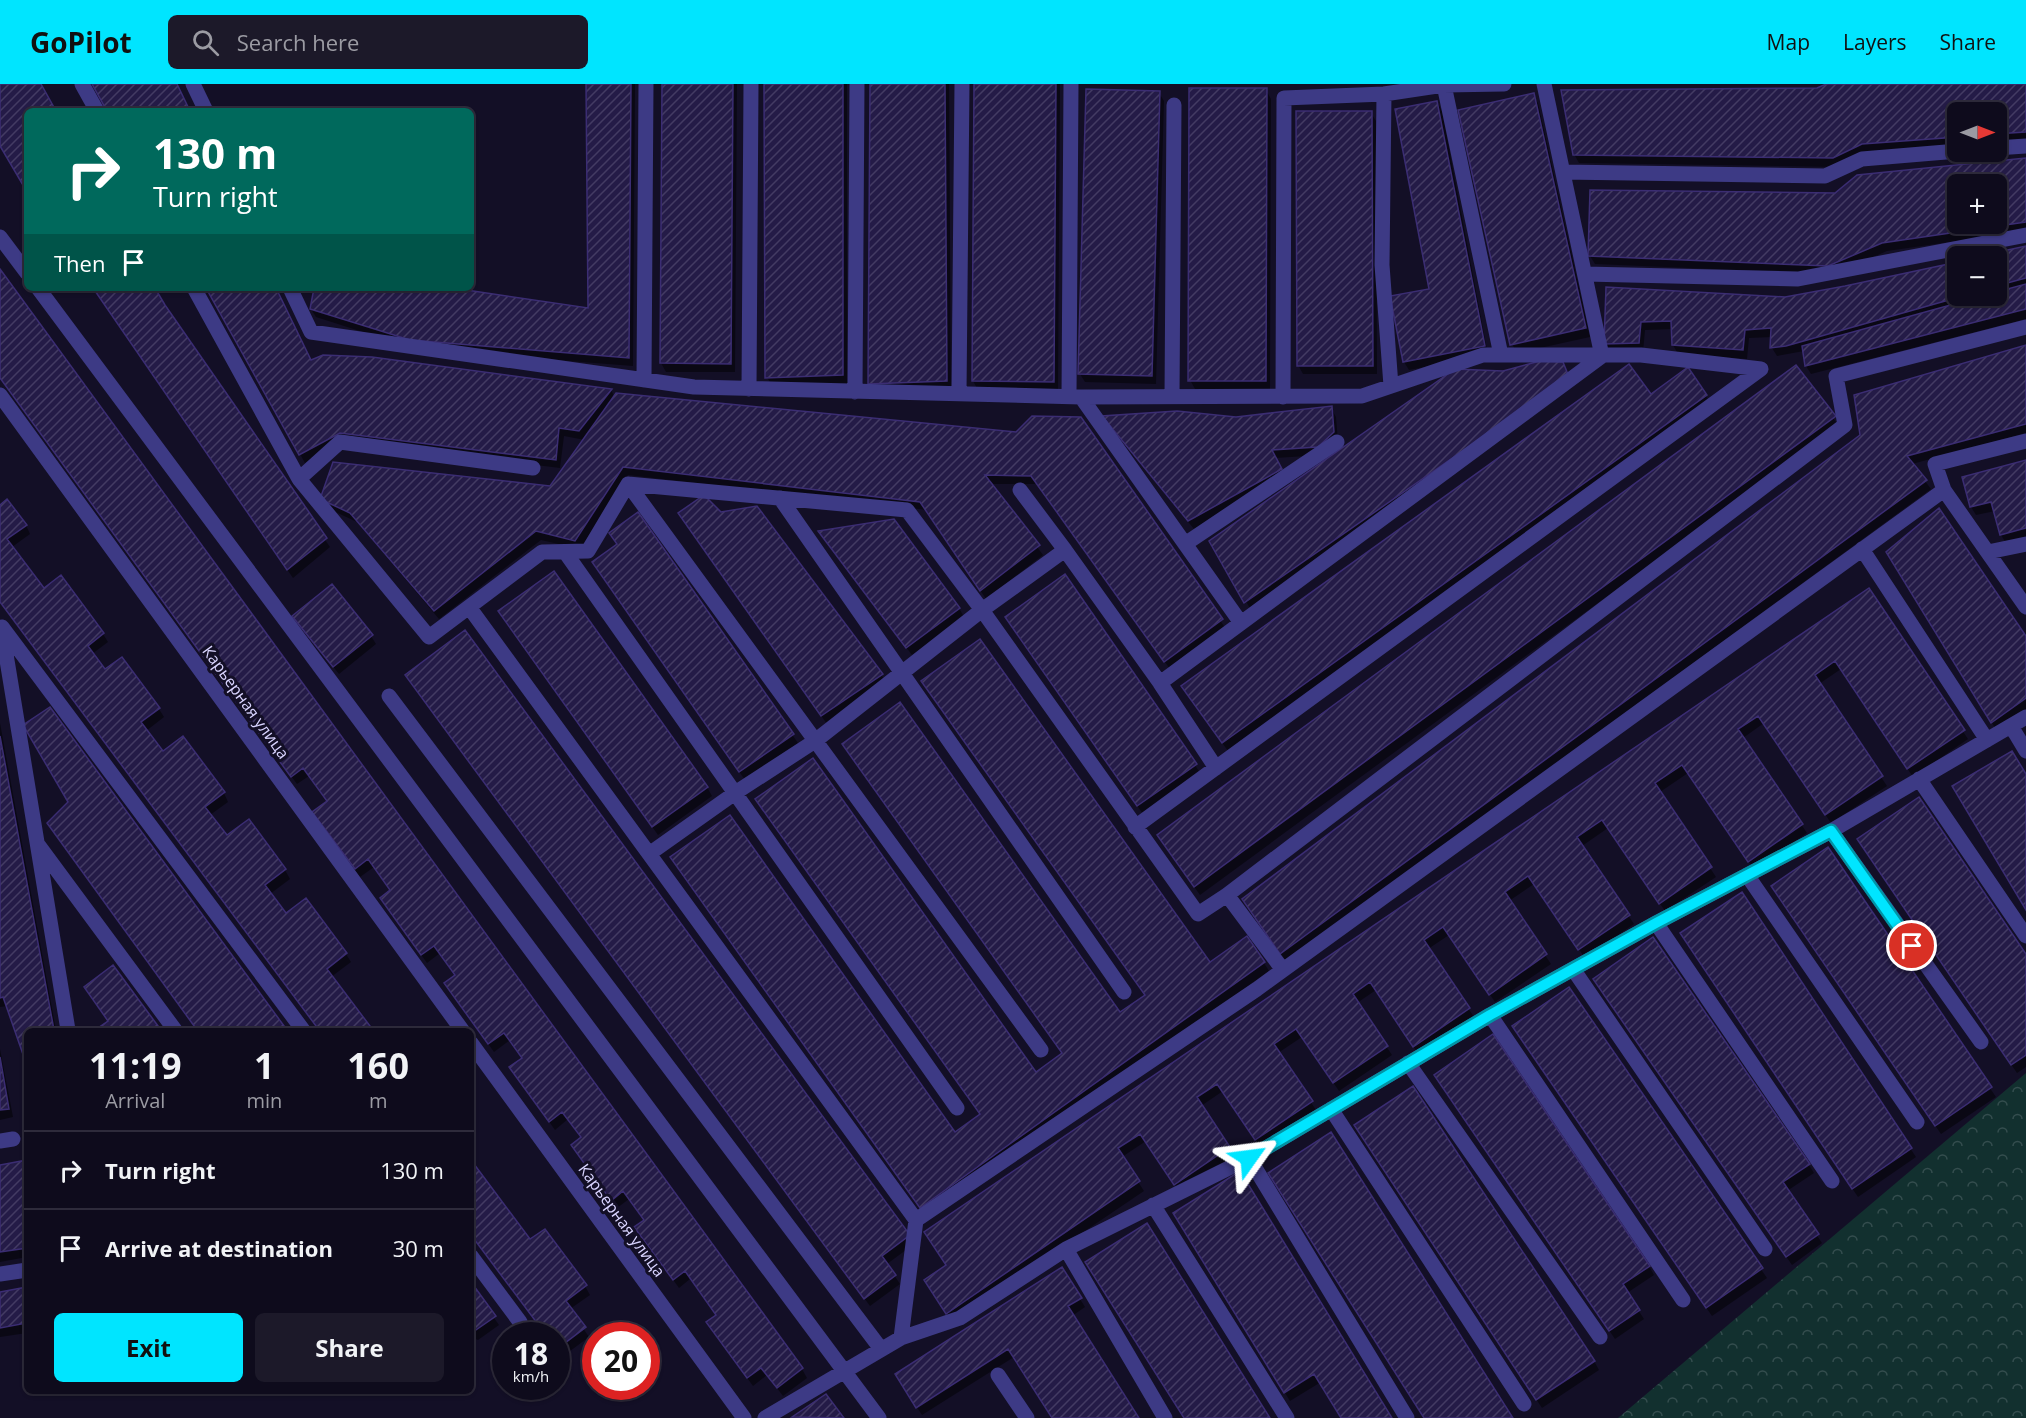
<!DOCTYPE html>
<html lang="en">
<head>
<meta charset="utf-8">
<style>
  body { margin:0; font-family:"Open Sans",sans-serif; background:#1c1929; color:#f1f3f6; height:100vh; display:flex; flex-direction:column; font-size:22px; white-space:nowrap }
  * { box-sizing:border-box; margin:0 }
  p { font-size:20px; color:#9b9ba3 }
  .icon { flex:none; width:33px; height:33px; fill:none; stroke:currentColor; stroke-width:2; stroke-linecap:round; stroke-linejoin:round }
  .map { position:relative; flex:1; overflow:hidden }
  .panel { position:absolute; left:24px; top:944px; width:450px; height:366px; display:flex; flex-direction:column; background:#0e0b1c; border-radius:9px; box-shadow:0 2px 4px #0004,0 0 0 2px #2e2b3b }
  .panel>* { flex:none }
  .guide { position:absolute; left:24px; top:24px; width:450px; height:183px; border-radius:9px; box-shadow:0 2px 4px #0004,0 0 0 2px #2e2b3b; background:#00695c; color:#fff; overflow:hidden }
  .needle { width:39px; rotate:90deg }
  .buttons { position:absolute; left:1947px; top:18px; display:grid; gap:12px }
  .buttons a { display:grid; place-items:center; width:60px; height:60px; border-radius:9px; background:#0e0b1c; box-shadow:0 2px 4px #0004,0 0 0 2px #2e2b3b; font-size:30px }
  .speed { position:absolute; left:492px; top:1238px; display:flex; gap:12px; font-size:30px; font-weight:700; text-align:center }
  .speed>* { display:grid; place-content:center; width:78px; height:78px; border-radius:50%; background:#0e0b1c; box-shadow:0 2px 4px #0004,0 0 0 2px #2e2b3b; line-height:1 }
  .speed small { font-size:15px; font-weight:400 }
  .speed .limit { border:9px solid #d22; background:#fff; color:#111 }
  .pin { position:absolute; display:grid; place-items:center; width:51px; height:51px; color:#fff; margin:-26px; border:3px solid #fff; border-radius:50%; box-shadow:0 2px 6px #0007 }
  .me { position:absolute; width:66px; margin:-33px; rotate:59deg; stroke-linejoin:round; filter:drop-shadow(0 0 4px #0008) }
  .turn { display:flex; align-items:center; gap:21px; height:126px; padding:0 30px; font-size:27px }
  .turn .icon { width:78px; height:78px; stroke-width:2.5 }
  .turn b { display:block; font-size:42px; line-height:51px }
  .then { display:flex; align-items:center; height:57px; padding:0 30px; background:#0003; gap:12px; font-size:22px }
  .eta { display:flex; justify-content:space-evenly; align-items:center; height:102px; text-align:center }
  .eta b { font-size:36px; font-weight:700; line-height:42px }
  .primary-button { display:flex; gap:12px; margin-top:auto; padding:12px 30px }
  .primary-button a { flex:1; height:69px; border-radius:9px; background:#00e5ff; color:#111; font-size:24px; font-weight:700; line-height:69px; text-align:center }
  .primary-button a+a { background:#1c1929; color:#f1f3f6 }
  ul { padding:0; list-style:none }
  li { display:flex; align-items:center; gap:18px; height:78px; padding:0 30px; border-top:2px solid #2e2b3b }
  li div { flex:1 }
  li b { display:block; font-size:22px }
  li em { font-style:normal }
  header { display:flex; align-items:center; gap:36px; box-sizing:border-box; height:84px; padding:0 30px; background:#00e5ff; color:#111 }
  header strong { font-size:28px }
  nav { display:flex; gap:33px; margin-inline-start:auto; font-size:21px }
  .search { width:420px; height:54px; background:#1c1929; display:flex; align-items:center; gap:15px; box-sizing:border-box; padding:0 21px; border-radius:9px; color:#9b9ba3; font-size:22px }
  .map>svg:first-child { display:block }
  .forest { fill:url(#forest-crowns) }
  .shadow { fill:#0007; fill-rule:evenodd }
  .building { fill:url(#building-hatch); stroke:#3b2d73; stroke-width:1.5; fill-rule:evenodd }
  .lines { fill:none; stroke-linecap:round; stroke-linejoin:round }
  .lane { stroke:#3d3a85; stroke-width:15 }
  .route-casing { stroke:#0095a6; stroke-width:15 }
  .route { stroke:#00e5ff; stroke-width:10 }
  .labels { text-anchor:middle; stroke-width:6; stroke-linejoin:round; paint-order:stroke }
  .street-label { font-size:16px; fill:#d9d4ff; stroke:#130f26 }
</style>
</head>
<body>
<header>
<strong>GoPilot</strong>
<div class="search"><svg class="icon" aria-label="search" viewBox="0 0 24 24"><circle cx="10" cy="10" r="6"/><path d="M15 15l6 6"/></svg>Search here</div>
<nav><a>Map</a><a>Layers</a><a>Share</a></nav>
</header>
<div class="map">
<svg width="2026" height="1334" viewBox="0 0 2026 1334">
  <defs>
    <pattern id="forest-crowns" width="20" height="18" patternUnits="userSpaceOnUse" patternTransform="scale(1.5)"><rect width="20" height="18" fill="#12302f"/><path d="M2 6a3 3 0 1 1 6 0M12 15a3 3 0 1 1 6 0" fill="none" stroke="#344d4e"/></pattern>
    <pattern id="building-hatch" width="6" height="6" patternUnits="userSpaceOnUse" patternTransform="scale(1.5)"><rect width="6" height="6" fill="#241b47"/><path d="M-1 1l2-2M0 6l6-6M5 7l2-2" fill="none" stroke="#433b63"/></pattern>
  </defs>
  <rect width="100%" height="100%" fill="#130f26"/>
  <path class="forest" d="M2026,989V1334H1618Z"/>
  <path class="shadow" d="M587,0H635L633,282L416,265L316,233L311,225L315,204H443L590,226Z
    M663,0H737L735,288H666L661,279Z
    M766,0H847V300L772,302L767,293Z
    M872,0H949L951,305L874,308L869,300Z
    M976,0H1060L1058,306H978L973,297Z
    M1830,0H2026V57L1996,59V28H1958V62L1838,83L1579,79L1574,70L1817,6Z
    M1266,6L1271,15L1270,305H1195L1190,296Z
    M1159,9L1164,17L1156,300L1085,298L1080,290Z
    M1533,11L1538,19L1590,253L1517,269L1512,260Z
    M1437,18L1442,27L1488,271L1409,286L1404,278L1431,206Z
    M1371,29L1376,37L1377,290H1303L1298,281Z
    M2026,75V147L1887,167L1834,190L1595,180L1590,172L1835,111ZM1958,100H1996V140H1958Z
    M2026,164V235L1811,290L1806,282L1804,267L1777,272L1772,264V253L1749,254L1747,275L1678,270L1673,261V245L1645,246L1643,268H1611L1606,260L1607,204L1785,215L1996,212V172H1987Z
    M0,188L802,1285L807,1294L783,1312L767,1291L753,1302L713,1247L718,1232L690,1195L679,1204L641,1151L645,1137L629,1115L617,1124L578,1070L573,1062L582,1055L568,1035L555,1046L511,984L523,975L510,956L494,968L451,908L456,892L440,869L427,879L382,815L391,807L374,783L360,793L319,737L328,718L309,692L297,700L0,294Z
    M94,204H154L165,223L330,463L293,494Z
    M207,204H275L311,278L611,306L615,314L1016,350L1080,335L1226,545L1170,585L1037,400H990L1043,471L986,515L927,426L628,391L580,465L541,456L439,535L357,438L327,424L322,415L551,403L585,356L564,352L560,384L345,357L305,379Z
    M2026,263V349L1912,380L1931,405L1286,877L1249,824Z
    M1796,283L1839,342L1200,811L1164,760Z
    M1567,289L1251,526L1211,457Z
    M1650,312H1706L1711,320L1228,667L1188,611Z
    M1331,324L1336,333L1338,358L1323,371L1275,374L1286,394L1194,445L1109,341L1236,335Z
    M2026,378V454L2006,459L2001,451L1995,427L1976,431L1971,423L1964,394Z
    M0,423L26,441L30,450L12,463L44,506L103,550L108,558L92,570L105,588L122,575L159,625L164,633L146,647L162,669L183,654L224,709L228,718L210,731L227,753L249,737L285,786L290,795L270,810L285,831L346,870L351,878L331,893L371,946H319L0,518Z
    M638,431L798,659L745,696L599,487Z
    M685,438L881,590L886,599L827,640Z
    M825,456L959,524L964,533L912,571Z
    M1888,468L2026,555V626L1997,647Z
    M1868,506L1968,655L1913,693L1841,585L1819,600L1887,702L1831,739L1764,639L1743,654L1807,749L1754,785L1688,689L1660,708L1716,793L1665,827L1608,744L1582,762L1634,840L1585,874L1534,800L1509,817L1551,880L1495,918L1449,851L1428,865L1474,933L1419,971L1376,906L1357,919L1392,971L1339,1007L1302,953L1278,969L1316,1026L1261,1063L1223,1007L1201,1022L1234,1072L1181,1109L1146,1057L1122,1073L1144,1107L952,1237L926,1196Z
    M505,536L707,703L712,712L658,751Z
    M299,540L371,552L376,560L339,590Z
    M1012,542L1195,681L1200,689L1143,730Z
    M407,591L914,1160L887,1180L900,1200L870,1222Z
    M50,625L285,946H197L54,748L70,719Z
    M0,639L56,946H27V978L8,922L0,923Z
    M1864,764L2026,873V983L2017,989Z
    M1827,765L1996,1013L1941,1050L1778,811Z
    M677,782L955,1050L1120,930L1209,880L1264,879L1269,887L926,1132Z
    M1741,810L1916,1073L1858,1113L1687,858Z
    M112,884L159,946H98L109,938Z
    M1600,904L1809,1081L1814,1089L1787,1107L1822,1159L1792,1181Z
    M1569,905L1767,1194L1712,1232L1519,951Z
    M0,965L13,1033L0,1036Z
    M1441,1000L1649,1182L1654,1191L1627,1209L1644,1235L1615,1255Z
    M1361,1050L1594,1277L1599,1286L1542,1324Z
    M27,1078V1173L0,1178V1083Z
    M471,1079L529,1158L585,1202L590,1211L570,1225L589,1253L562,1273L556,1265V1251H546L471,1150Z
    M1175,1129L1390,1334H1343L1321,1298L1290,1317Z
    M471,1201L499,1241L478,1256L471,1253Z
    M27,1205V1249L0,1253V1209Z
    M1080,1215L1085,1223L1072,1232L1137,1334H1053L1014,1273L922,1331L901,1299Z
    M826,1312L842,1334H794V1333Z"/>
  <path class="building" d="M0,0H41L56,27H27V108L0,62Z
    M92,0H177L190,27H107Z
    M586,0H631L629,274L410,256L310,225L314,204H453L588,224Z
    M662,0H733L731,280L660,279Z
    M764,0H843V291L765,294Z
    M870,0H945L947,297L868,300Z
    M974,0H1056L1054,298L972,297Z
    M1826,0H2026V48L1996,50V28H1958V53L1862,60L1833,74L1573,71L1561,6L1817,4Z
    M1189,4H1267L1266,297H1188Z
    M1086,5L1160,7L1152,292L1078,290Z
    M1534,9L1586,244L1510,261L1458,26Z
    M1437,17L1485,262L1403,278L1390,212L1429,205L1395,25Z
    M1296,27H1372L1373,282H1297Z
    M2026,74V138L1882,159L1828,182L1588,172L1590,106L1835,109L1857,91ZM1958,100H1996V140H1958Z
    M2026,162V194L1996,202V172H1980Z
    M1958,178V212H1963L1786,262L1770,264L1771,244L1745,246L1743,266L1672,261L1671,237L1641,238L1639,259L1604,260L1606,203L1785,213L1845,202Z
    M0,185L803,1284L777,1304L761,1284L747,1294L706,1238L716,1231L685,1187L673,1196L634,1143L644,1136L623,1107L611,1117L571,1061L581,1053L562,1028L549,1038L509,983L522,974L504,949L488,960L444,899L455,891L434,862L421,871L380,814L390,806L368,775L355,785L312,728L327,717L303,684L291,693L0,294Z
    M2026,200V225L1805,282L1802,262L1983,212H1996V208Z
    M93,204H155L165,221L327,454L287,486Z
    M206,204H276L311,276L323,271L372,273L612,305L579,347L559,344L556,376L340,349L299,371Z
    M2026,261V340L1907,372L1927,396L1280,870L1242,815L1860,351L1854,311Z
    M1540,277L1563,278L1569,293L1244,519L1209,457L1455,285L1503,287Z
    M1629,280L1651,310L1688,283L1707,311L1222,659L1181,602Z
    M1796,281L1836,332L1194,803L1157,751Z
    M616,309L1016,348L1032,332L1081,333L1223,535L1164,578L1031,392L985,391L1040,461L980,507L920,418L623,383L575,457L536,447L434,527L350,429L320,415L333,378L550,402Z
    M1332,322L1334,348L1318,363L1272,366L1282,385L1188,437L1102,332L1177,327L1236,333Z
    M2026,376V444L2000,451L1991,418L1970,423L1962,393Z
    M704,411L721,428L757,422L883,590L821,632L678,429Z
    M7,415L27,441L7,455L44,504L61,491L104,549L88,562L105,585L122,573L160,624L141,638L163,667L183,652L225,708L205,723L227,751L249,735L286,785L265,801L286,829L306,814L347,869L327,885L373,946H319L0,518V421Z
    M1939,424L2026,552V614L1991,639L1886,468Z
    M638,428L794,650L739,688L592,478L617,460L609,449Z
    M894,435L960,524L906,564L818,447Z
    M554,487L708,703L652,743L498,527Z
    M1065,490L1197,680L1137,722L1005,533Z
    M332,500L373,551L333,583L292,532Z
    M1869,504L1965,646L1907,685L1835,577L1815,591L1883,692L1825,731L1758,632L1738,645L1803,740L1748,778L1682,681L1655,699L1712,783L1659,820L1602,736L1577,753L1630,831L1578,866L1528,792L1505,808L1547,870L1489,911L1443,843L1424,856L1470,924L1413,963L1370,898L1353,910L1388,962L1333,999L1296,945L1274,960L1313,1017L1255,1056L1217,1000L1197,1013L1230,1063L1174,1101L1140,1050L1118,1064L1140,1097L946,1230L924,1196L946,1181L924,1148Z
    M465,546L910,1151L882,1172L896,1191L864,1215L405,591Z
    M980,555L1210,878L1247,852L1265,878L920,1124L670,773L730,731L955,1048L980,1030L755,715L813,674L1036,988L1062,969L842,660L900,618L1120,928L1145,911L921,597Z
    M50,623L287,946H197L47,739L68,718L23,641Z
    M0,652L54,946H27L26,979L3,913L0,914Z
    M2012,667L2026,690V826L1952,702Z
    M1919,713L2026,870V971L2011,981L1857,755Z
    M1828,763L1992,1003L1935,1042L1771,802Z
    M1742,808L1912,1064L1852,1105L1680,849Z
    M1653,853L1810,1080L1783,1098L1819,1150L1786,1173L1593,895Z
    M113,881L161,946H95L108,937L84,903Z
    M1569,903L1763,1184L1706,1224L1512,942Z
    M1493,950L1650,1182L1623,1200L1640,1226L1609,1247L1434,991Z
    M0,973L9,1025L0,1026Z
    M1413,1002L1595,1277L1536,1316L1354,1041Z
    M1331,1048L1513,1334H1424L1268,1089Z
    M27,1076V1164L0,1168V1081Z
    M471,1076L530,1155L545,1145L587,1201L566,1217L586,1243L557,1265L556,1251H546L471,1151Z
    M1240,1087L1392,1334H1341L1314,1290L1284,1309L1173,1129Z
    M1147,1139L1270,1334H1184L1085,1178Z
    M1062,1183L1082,1214L1068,1222L1139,1334H1052L1008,1265L916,1324L895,1290Z
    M471,1198L496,1232L473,1248L471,1247Z
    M27,1203V1239L0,1244V1208Z
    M826,1310L844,1334L792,1333Z"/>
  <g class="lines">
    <path class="lane" d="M82,0L97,27
      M193,0L206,27
      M1444,1L1501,271
      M1384,10L1382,181L1391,302
      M1996,64L2026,62
      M1563,88L1825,92L1862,75L1958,67
      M0,153L27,189
      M1585,190L1798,195L2026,151
      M38,204L879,1334
      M194,204L299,395L340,358L533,384
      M290,204L311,248L694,303L1081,313L1241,539
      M644,296L646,0
      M749,305L751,0
      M855,308L857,0
      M959,310L962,0
      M0,311L462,946
      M1069,313L1071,0
      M1081,313L1362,312L1483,271H1641L1761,285L1135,743
      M1172,313L1174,21
      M1283,313L1284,14L1384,10L1444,1L1504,0
      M299,395L429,553L542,468L588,467L628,400L907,426L982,526L1065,466L1160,599L1602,272L1544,0
      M628,400L1041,966
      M1020,406L1065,466
      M1944,406L2026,523
      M780,414L1124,908
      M1185,460L1337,358
      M1862,465L1987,656
      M565,468L957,1024
      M1988,468L2026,460
      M469,523L916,1136
      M2,543L303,946
      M2,546L68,946
      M1160,599L1216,684
      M389,612L881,1265
      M2011,642L2026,667
      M1919,695L2026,852
      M1831,747L1981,958
      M39,762L175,946
      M649,770L735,709L815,657L982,526L1198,830L1227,811L1283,886
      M1747,791L1917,1038
      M1227,811L1845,341L1836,292L2026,243
      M1656,839L1832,1097
      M1573,885L1765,1165
      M1490,931L1683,1216
      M471,959L744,1334
      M1408,979L1600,1253
      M1331,1025L1524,1320
      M0,1057L13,1055
      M1249,1074L1407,1334
      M1153,1121L1287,1334
      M1066,1165L1249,1074L1490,931L1656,839L1831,747L2026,633
      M471,1172L520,1238
      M0,1190L27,1186
      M901,1254L960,1234L1066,1165L1165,1334
      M998,1291L1027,1334
      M765,1334L901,1254L916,1136L1257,905L1944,406L1935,380L2026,357"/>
  </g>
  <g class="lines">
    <g class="route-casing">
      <path id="route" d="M1249,1074L1490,931L1656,839L1831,747L1912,862"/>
    </g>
    <use href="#route" class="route"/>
  </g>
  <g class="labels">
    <g class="street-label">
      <text transform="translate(246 618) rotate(54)" y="6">Карьерная улица</text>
      <text transform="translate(622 1136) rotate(54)" y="6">Карьерная улица</text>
    </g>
  </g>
</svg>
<div class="buttons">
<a><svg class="needle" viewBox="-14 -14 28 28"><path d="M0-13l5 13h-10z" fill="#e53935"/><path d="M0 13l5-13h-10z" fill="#9b9ba3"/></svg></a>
<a>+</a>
<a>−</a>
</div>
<div class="speed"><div>18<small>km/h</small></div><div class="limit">20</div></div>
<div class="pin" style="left:1912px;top:862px;background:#d93025"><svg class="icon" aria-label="arrive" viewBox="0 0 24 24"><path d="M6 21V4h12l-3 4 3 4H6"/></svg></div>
<svg class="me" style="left:1249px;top:1074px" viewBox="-20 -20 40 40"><path d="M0-17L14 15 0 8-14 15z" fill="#00e5ff" stroke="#fff" stroke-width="4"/></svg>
<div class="guide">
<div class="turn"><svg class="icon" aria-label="right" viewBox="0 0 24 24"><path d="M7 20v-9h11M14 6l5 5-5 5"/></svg><div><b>130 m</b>Turn right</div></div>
<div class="then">Then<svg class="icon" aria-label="arrive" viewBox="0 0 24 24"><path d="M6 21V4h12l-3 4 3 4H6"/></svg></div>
</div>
<section class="panel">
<div class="eta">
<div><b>11:19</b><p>Arrival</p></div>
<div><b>1</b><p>min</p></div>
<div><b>160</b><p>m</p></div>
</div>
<ul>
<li><svg class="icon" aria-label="right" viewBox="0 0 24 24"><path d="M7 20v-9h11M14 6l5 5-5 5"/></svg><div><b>Turn right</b></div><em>130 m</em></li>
<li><svg class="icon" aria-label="arrive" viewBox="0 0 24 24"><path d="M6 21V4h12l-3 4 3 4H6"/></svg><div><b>Arrive at destination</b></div><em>30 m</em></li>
</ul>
<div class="primary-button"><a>Exit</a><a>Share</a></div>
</section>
</div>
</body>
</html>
